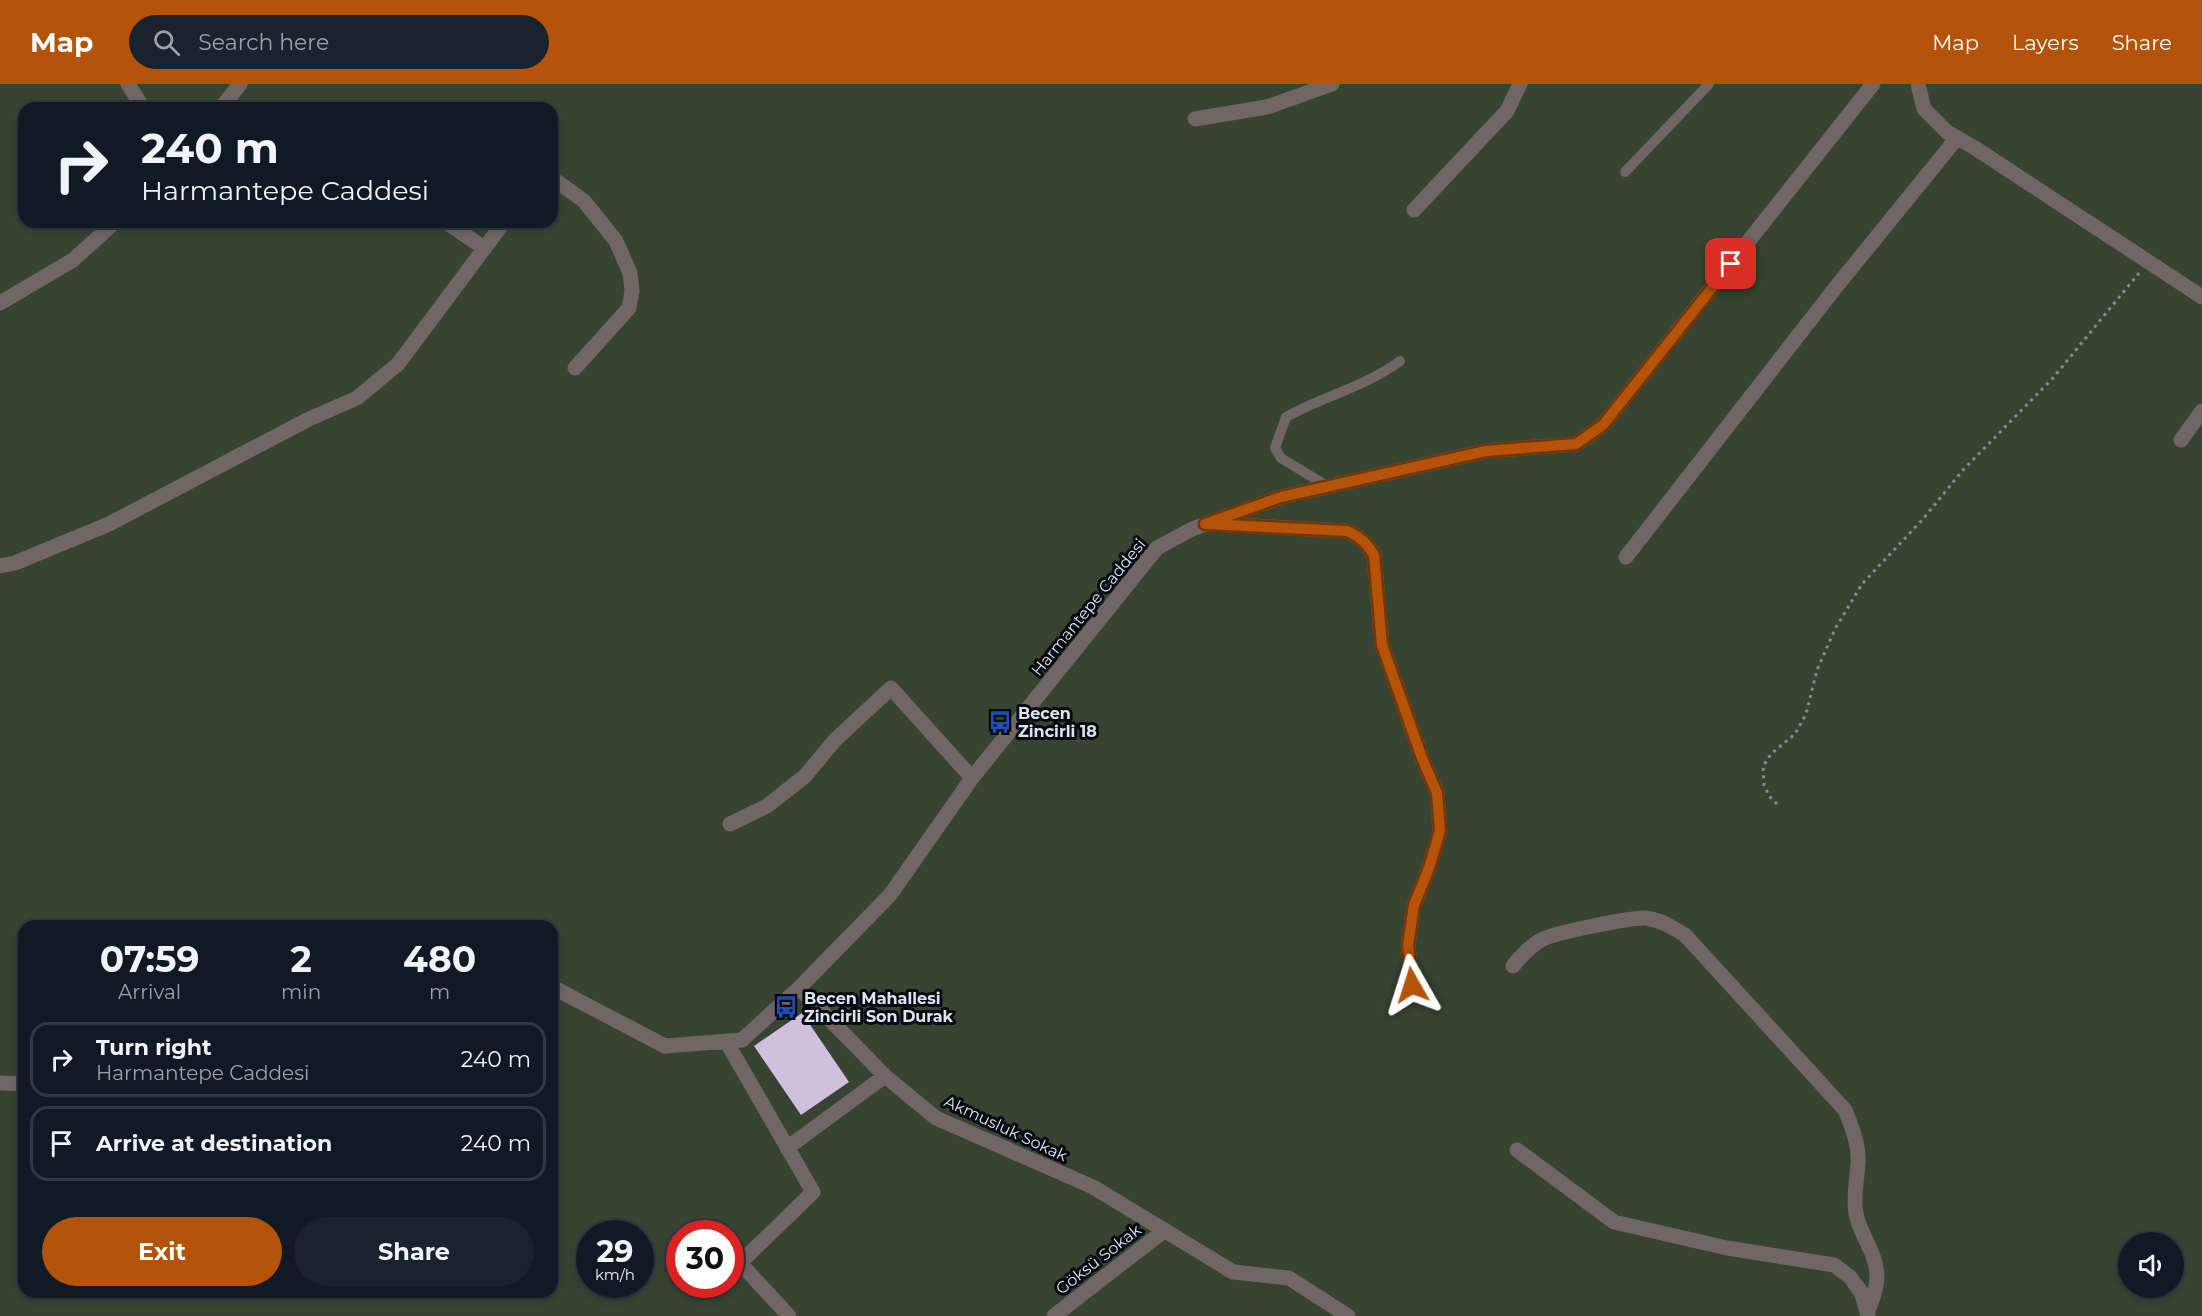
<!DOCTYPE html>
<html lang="en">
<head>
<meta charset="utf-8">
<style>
  body { margin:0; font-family:Montserrat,sans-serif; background:#19232d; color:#f1f3f6; height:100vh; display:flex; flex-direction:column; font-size:22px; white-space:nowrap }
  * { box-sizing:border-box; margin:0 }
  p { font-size:20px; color:#9ca1a7 }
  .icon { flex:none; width:33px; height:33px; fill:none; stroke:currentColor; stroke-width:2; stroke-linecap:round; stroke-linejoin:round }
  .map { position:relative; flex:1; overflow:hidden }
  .details { position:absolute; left:18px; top:836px; width:540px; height:378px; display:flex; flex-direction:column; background:#101a25; border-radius:18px; box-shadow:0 3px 9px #0003,0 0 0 2px #303842 }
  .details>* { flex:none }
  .hud { position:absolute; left:18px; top:18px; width:540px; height:126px; border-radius:18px; box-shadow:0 3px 9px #0003,0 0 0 2px #303842; background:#101a25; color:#f1f3f6; overflow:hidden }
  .tools { position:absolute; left:2118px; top:1148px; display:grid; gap:12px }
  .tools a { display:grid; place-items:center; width:66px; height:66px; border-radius:50%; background:#101a25; box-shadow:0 3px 9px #0003,0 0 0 2px #303842; font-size:30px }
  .speed { position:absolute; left:576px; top:1136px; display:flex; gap:12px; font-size:30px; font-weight:700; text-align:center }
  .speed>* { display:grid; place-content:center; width:78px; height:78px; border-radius:50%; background:#101a25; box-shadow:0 3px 9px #0003,0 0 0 2px #303842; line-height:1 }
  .speed small { font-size:15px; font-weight:400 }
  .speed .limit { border:9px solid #d22; background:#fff; color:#111 }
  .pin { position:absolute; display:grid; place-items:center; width:51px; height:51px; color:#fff; margin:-26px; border-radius:12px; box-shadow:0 3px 9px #0006 }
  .me { position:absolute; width:66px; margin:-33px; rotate:354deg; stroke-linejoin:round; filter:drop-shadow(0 0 4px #0008) }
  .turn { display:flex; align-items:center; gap:21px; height:126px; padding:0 24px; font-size:27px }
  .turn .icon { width:78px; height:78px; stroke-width:2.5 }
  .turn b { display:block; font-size:42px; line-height:51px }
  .eta { display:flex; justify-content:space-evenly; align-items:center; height:102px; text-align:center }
  .eta b { font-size:36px; font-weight:700; line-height:42px }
  .action { display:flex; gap:12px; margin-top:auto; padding:12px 24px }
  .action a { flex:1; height:69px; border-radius:36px; background:#b45309; color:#fff; font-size:24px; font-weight:700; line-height:69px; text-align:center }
  .action a+a { background:#19232d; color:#f1f3f6 }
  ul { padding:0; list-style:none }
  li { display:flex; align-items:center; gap:18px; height:75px; margin:0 12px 9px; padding:0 12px; border:3px solid #303842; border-radius:18px }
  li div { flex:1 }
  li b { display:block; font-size:22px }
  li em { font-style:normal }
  header { display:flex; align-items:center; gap:36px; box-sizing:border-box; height:84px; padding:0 30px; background:#b45309; color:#fff }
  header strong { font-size:28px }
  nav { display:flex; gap:33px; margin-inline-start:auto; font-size:21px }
  .search { width:420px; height:54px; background:#19232d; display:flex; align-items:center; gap:15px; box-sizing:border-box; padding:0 21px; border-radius:33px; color:#9ca1a7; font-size:22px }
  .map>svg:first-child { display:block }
  .green { fill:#374432; fill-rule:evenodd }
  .building { fill:#d0c0df }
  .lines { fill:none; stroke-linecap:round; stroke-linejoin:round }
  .path { stroke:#828c99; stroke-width:3; stroke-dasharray:3 4.5; stroke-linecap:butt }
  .service { stroke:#716565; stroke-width:10 }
  .minor { stroke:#716565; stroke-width:15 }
  .route-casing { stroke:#753606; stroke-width:15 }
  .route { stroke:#b45309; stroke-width:10 }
  .labels { text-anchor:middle; stroke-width:6; stroke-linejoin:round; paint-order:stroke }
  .street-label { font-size:16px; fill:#dce4ef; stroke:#060b12 }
  .poi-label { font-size:16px; font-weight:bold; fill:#dce4ef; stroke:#060b12; text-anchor:start }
</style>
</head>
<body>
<header>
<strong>Map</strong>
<div class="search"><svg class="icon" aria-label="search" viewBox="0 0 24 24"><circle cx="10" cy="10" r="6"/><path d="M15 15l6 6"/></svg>Search here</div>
<nav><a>Map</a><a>Layers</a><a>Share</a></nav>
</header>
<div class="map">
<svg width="2202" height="1232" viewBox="0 0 2202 1232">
  <rect width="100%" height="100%" fill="#162231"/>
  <path class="green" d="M0,0H2202V1232H0ZM24,24H552V138H24ZM24,842H552V1208H24ZM590,1149H640V1200H590ZM680,1149H730V1200H680ZM2128,1158H2174V1203H2128Z"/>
  <path class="building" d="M802,929L849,998L801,1031L754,962Z"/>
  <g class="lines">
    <path class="path" d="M1777,720L1769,712L1764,701L1763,682L1771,670L1795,650L1806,630L1817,586L1835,545L1862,500L1923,435L1963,386L2053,294L2139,189"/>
    <path class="service" d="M1625,88L1709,0
      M1327,402L1281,374L1275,364L1286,333C1323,312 1365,303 1400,277"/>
    <path class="minor" d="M128,0L143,24
      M1918,0L1924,25L1947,48L1975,64L2202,213
      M221,24L240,0
      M1195,35L1267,23L1332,0
      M552,94L584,117L616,157L630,189L632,207L629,224L575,284
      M1414,126L1507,27L1520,0
      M446,138L484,164
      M0,219L73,176L115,138
      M2181,356L2202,327
      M1215,440L1347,447C1360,453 1367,459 1374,471L1382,561L1422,674L1437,709L1440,747L1429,784L1414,821L1408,861L1412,901
      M1626,473L1836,203L1957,54
      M0,482L15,479L109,440L309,335L357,314L398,280L504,138
      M730,740L767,722L805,692L835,656L891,604L972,694
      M1513,882C1521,872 1529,863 1541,856C1553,849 1632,833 1646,834C1661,836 1672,843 1685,851L1845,1026C1852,1043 1859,1060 1858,1079C1857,1097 1853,1112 1856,1130C1860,1151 1876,1168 1877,1191C1877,1204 1873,1214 1868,1226
      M552,903L665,962L742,956L799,904L885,992L936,1034L1093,1103L1233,1188L1289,1194L1348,1232
      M799,904L890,811L972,694L1157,464L1192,445L1281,413L1486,367L1576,360L1603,341L1873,0
      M726,957L813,1108L740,1179L789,1232
      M0,999L24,1000
      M787,1064L885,992
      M1517,1066L1614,1138L1727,1164L1834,1181L1850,1193L1861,1208L1868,1231
      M1054,1232L1165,1146"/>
  </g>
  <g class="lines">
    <g class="route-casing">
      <path id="route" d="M1412,901L1408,861L1414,821L1429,784L1440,747L1437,709L1422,674L1382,561L1374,471C1367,459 1360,453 1347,447L1205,440L1281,413L1486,367L1576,360L1603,341L1731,180"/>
    </g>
    <use href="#route" class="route"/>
  </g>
  <defs>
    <g id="bus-bare" transform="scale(1.8)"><path d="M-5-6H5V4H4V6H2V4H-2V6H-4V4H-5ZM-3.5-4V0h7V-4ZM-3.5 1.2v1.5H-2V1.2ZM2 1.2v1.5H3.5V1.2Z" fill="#1a4fb4" stroke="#060b12" stroke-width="2.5" paint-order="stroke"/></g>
  </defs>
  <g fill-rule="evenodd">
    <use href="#bus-bare" x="1000" y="638"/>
    <use href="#bus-bare" x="786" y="923"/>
  </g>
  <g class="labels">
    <g class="street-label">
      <text transform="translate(1088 523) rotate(-51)" y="6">Harmantepe Caddesi</text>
      <text transform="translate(1006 1044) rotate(25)" y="6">Akmusluk Sokak</text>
      <text transform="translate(1098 1175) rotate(-38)" y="6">Göksü Sokak</text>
    </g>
    <g class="poi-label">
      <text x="1018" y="635">Becen<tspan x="1018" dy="18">Zincirli 18</tspan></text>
      <text x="804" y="920">Becen Mahallesi<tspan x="804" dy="18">Zincirli Son Durak</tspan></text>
    </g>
  </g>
</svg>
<div class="tools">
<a><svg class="icon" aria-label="sound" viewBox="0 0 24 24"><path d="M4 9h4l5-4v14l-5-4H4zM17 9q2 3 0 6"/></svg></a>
</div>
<div class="speed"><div>29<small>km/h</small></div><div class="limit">30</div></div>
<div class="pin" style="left:1731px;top:180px;background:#d93025"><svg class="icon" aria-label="arrive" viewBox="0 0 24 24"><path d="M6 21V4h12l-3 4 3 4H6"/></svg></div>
<svg class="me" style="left:1412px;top:901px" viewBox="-20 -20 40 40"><path d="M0-17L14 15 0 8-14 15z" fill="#b45309" stroke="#fff" stroke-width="4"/></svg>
<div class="hud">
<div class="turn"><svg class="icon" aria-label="right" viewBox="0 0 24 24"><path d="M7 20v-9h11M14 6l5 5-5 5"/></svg><div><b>240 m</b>Harmantepe Caddesi</div></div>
</div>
<section class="details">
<div class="eta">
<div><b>07:59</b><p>Arrival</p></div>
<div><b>2</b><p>min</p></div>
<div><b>480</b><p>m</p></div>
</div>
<ul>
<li><svg class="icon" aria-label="right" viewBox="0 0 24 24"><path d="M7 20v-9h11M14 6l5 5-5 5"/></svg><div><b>Turn right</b><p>Harmantepe Caddesi</p></div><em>240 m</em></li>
<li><svg class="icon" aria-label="arrive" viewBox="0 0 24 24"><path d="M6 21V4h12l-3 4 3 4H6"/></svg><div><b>Arrive at destination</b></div><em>240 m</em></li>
</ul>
<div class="action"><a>Exit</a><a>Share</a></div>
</section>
</div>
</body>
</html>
